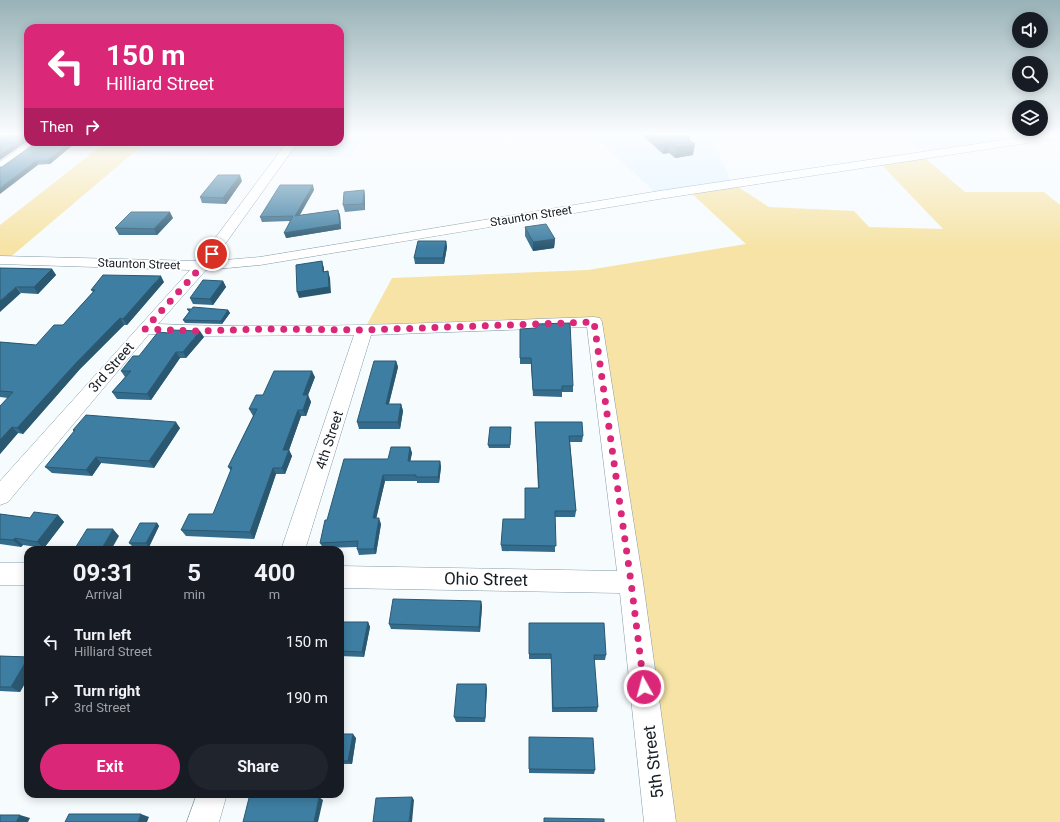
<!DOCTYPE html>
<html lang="en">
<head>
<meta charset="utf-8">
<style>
  body { margin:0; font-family:Roboto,sans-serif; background:#20242c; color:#f1f3f6; height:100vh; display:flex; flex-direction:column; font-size:15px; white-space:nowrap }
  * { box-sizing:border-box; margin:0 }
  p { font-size:13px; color:#9ea1a6 }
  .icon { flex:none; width:22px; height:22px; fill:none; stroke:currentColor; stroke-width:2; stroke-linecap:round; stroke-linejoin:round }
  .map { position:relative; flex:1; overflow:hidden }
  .sheet { position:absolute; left:24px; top:546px; width:320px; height:252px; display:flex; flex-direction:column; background:#171b24; border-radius:12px; box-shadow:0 2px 10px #0003 }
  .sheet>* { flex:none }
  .hud { position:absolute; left:24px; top:24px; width:320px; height:122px; border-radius:12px; box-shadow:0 2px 10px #0003; background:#db2777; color:#fff; overflow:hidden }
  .buttons { position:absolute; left:1012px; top:12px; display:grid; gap:8px }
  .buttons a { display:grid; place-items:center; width:36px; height:36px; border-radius:50%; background:#171b24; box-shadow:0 2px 10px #0003; font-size:20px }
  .pin { position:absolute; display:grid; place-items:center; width:34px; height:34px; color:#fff; margin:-17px; border:2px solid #fff; border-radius:50%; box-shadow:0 1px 4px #0007 }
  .me { position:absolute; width:44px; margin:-22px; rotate:353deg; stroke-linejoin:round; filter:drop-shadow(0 0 3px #0008) }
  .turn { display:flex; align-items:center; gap:14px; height:84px; padding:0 16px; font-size:18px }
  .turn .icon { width:52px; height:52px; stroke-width:2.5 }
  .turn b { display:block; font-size:28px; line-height:34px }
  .then { display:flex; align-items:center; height:38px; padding:0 16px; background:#0003; gap:8px; font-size:15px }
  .eta { display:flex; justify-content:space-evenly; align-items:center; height:68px; text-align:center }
  .eta b { font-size:24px; font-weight:700; line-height:28px }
  .action { display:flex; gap:8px; margin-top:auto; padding:8px 16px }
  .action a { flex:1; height:46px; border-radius:24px; background:#db2777; color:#fff; font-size:16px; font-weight:700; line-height:46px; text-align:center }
  .action a+a { background:#20242c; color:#f1f3f6 }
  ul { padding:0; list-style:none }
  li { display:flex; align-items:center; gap:12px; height:56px; padding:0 16px }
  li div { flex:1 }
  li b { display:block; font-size:15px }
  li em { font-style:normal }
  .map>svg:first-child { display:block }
  .built { fill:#e0f3ff }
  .green { fill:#f6e3a5 }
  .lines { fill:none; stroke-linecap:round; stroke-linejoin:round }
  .minor-casing { stroke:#859ba9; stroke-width:1 }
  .minor { fill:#fff; fill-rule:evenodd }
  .wall { fill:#356c8b }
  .shaded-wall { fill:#2b5871 }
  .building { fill:#3e7ea2; stroke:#2b5871 }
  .route { stroke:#db2777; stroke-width:7; stroke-dasharray:0 12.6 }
  .labels { text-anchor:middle; stroke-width:3.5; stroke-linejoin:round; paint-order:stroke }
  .far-street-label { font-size:12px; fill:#161e24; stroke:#fff }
  .street-label { font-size:14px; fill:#161e24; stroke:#fff }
  .near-street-label { font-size:17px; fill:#161e24; stroke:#fff }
</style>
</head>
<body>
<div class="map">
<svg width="1060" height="822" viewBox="0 0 1060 822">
  <rect width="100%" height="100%" fill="#f6fbfe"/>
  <path class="built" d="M340,133H365L351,157L132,154L146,142H340Z
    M591,133H709L732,183L658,195Z
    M896,133H1060V135L927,153Z"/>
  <path class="green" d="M106,142H146L7,260H0V225Z
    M920,154L965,192H1044L1060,205V822H660L594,322L364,330L392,278L588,270L746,244L688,190L732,183L769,207L854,211L869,227L943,229L878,161Z"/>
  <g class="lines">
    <g class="minor-casing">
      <path id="minor" d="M1050,133H1060V138L659,199L260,265L206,270L158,324C303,330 449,322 594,317L600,318L602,322L643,582L676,822H644L620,593L340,588V566L617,571L587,327L371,335L305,550H281L354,335L198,336L149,334L8,502L0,505V481L190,270L0,264V256L198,261L287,142H298L213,261L260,257L659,191Z
        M29,142H41L4,169L0,170V162Z
        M0,563H28V585H0Z
        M197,794H227L219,822H187Z"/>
    </g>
    <use href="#minor" class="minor"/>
  </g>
  <path class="wall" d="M640,133H684L690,138V140L693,155L675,158L669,153L663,154Z
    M37,142H84L81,144H74L50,164L2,167Z
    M242,181L226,204L202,203L200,197Z
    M314,190L300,215L338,210L340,215L341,229L286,238L290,221L262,222L260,217Z
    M364,190L365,196V210L345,212L343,205Z
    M173,218L157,235H119L115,228Z
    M525,227L555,239L554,248L533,251L525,236Z
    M446,241L447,247L444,264H415L414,258Z
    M0,268L52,269L56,275L38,294L21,293Z
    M223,281L226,287L213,305L193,304L190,298Z
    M164,282L127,325H124L80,369L23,434L18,433L0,454V406L8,398L0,397V342L36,345L63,325L93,292L91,290Z
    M187,309L228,310L230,313L222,324L185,323L183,320L189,312Z
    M520,329L573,386V392H562V397L533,396L531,364H520Z
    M204,337L186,358H180L151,400L117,399L112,392L125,377L121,371L139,356Z
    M396,361L398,367L389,404H401L403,411L400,429H359L357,422Z
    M315,377L308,395L311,402L306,416H301L289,450L292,456L285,474H276L254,539L186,536L181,530L213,514L231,471L228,467L253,416L249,409Z
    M535,422L583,436L582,442H570L576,511L575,517H555V552L502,551L501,545L525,519L538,488Z
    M511,427L510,448H489L488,445Z
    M180,428L154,468L101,463L92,476L52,473L45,467L74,432L73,430Z
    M410,447L412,453L410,461H440L441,467L439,483H417V481H385L376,518L381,524L376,554L359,555L357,549V547L323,548L320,543L388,459Z
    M0,514L30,518L58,515L64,522L44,548L23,545L21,547L0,544Z
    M157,523L159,526L149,547L132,546L129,543Z
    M481,601L482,607L480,632L391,629L389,624Z
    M340,622H368L370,627L364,657L340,656Z
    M529,623L606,655L605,660H594L598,707L597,712H552L551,659H529Z
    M0,656L28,657V678L20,692L0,691Z
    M487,688L485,722H456L454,717Z
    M340,734L356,738L352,764H340Z
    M529,737L595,770L594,774L529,773Z"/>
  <path class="shaded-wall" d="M26,137L28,141L0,160V155Z
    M690,138L689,145L695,144L693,155L675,158L677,147L688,139Z
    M71,142H73L74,144L50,164L47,161Z
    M80,142H84L81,144Z
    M671,142L669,153L663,154L665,143Z
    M36,161L38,165L0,194V188Z
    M240,175L242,181L226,204L223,198Z
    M313,185L314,190L296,221L295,216Z
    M364,190L365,196V210L363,204Z
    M338,210L340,215L341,229L286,238L284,233Z
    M170,212L173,218L157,235L154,229Z
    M555,239L554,248L533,251V242Z
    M446,241L447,247L444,264L443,258Z
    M322,261L324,268V278L323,272Z
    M52,269L56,275L38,294L34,287Z
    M328,271L330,278L331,293L299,298L297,292Z
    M161,276L164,282L127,325L123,319Z
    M223,281L226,287L213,305L210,299Z
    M16,287L21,293L0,312V301Z
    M228,310L230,313L222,324L221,321Z
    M120,318L124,325L80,369L23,434L17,428L76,363Z
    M200,331L204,337L186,358L183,352Z
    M176,352L180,358L151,400L147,394Z
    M396,361L398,367L387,411L386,404Z
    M312,371L315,377L308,395L311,402L306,416L303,410V395Z
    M401,404L403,411L400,429L398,422Z
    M298,410L301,416L287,456L283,450Z
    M176,422L180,428L154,468L149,461Z
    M12,427L18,433L0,454V440Z
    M410,447L412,453L409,468L408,461Z
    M289,450L292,456L285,474L282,468Z
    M96,457L101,463L92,476L86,470Z
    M440,461L441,467L439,483L438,477Z
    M273,468L276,474L254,539L250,532Z
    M383,475L385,481L375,524L373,518Z
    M58,515L64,522L44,548L37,542Z
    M379,518L381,524L376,554L374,549Z
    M157,523L159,526L149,547L146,543Z
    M113,529L119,536L111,550H101Z
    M15,538L23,545L21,547L13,540Z
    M481,601L482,607L480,632L479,627Z
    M368,622L370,627L364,657L362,652Z
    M28,658V678L20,692L11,687Z
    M486,684L487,688L485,722V718Z
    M353,734L356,738L352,764L348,761Z
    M295,794H300L298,800L294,797Z
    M319,797L323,800L318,822H314Z
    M412,797L414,800L412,822H409Z
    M141,814L149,817L147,822H138Z
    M20,815L30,818L28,822H16Z"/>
  <path class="building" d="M0,133H28V137H26L0,155Z
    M654,133H684L690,138L688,139L695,144L677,147L671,142L665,143Z
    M37,142H71L47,161H36L0,188V167H2Z
    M218,175H240L223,198L200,197Z
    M280,185H313L295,216L338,210L340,224L284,233L293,216L260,217Z
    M364,190L363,204L343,205L344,192Z
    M131,212H170L154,229L115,228Z
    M546,224L555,239L533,242L525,227Z
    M418,241H446L443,258H414Z
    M322,261L323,272L328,271L329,287L297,292L296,265Z
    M0,268L52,269L34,287H16L0,301Z
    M103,275L161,276L123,319L120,318L76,363L17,428L12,427L0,440V406L13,392L0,391V342L36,345L54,325H63L95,290H91Z
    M203,280L223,281L210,299L190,298Z
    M193,307L228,310L221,321L183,320L190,311L187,309H192Z
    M570,323L573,386H562V390H533L531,358H520V329L536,328V324Z
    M172,330L200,331L183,352H176L147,394L112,392L131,371H121L133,356H139L158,332L169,333Z
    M374,361H396L386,404H401L398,422H357Z
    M274,371H312L303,395H308L303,410H298L283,450H289L282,468H273L250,532L181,530L189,514H213L232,467H228L257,409H249L256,395H263Z
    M86,415L176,422L149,461L96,457L86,470L45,467L75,430H73Z
    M535,422H582L583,436H569L576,511H555L556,546L501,545L503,519H525V488H539Z
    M490,427H511L510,445H488Z
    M391,447H410L408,461H440L438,477H416V475H383L373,518H379L374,549H357L358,541L320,543L325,520H327L344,459H388Z
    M34,512L58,515L37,542L15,538L13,540L0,539V514L30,518Z
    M140,523H157L146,543H129Z
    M87,529H113L101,550H74Z
    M393,599L481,601L479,627L389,624Z
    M340,622H368L362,652L340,651Z
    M529,623H604L606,655H594L598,707L553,708L551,654H529Z
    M0,656L28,657V658L11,687H0Z
    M457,684H486L485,718L454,717Z
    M340,734H353L348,761H340Z
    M529,737L593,738L595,770L529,769Z
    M250,794H295L294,797H319L314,822H243Z
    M412,797L409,822H373L376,798Z
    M69,814H141L138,822H65Z
    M0,815H20L16,822H0Z
    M544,818L604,819V822H544Z"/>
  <linearGradient id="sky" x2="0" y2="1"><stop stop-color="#98b2b7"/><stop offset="0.54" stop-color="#fbfdff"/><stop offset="1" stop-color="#fbfdff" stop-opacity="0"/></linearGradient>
  <rect width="1060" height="248" fill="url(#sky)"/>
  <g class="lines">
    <path class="route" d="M212,254L202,266L145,329L198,331L265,329L364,330L594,322L631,582L644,687"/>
  </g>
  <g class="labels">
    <g class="far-street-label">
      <text transform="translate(531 216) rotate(-9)" y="4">Staunton Street</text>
      <text transform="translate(139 264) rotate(2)" y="4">Staunton Street</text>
    </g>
    <g class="street-label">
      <text transform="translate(111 367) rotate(-49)" y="5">3rd Street</text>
      <text transform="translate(329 440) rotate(-72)" y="5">4th Street</text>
    </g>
    <g class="near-street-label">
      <text transform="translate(486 579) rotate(1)" y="6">Ohio Street</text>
      <text transform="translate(653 762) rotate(-97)" y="6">5th Street</text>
    </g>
  </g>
</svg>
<div class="buttons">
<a><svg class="icon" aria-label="sound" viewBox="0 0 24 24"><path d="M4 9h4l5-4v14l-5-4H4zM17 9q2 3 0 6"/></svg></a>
<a><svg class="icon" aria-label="search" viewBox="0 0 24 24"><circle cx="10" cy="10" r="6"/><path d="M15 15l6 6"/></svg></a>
<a><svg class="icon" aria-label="layers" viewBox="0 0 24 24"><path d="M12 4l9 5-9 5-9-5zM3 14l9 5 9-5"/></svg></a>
</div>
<div class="pin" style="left:212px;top:254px;background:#d93025"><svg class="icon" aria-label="arrive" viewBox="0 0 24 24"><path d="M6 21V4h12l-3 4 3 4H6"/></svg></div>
<svg class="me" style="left:644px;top:687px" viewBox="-20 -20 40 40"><circle r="17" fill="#db2777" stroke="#fff" stroke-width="3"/><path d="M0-11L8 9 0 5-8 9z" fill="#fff"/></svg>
<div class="hud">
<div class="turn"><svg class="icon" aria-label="left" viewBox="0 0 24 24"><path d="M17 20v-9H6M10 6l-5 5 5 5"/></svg><div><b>150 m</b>Hilliard Street</div></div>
<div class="then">Then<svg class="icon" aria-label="right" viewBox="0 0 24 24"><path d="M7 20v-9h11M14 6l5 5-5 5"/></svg></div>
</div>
<section class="sheet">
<div class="eta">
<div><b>09:31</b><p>Arrival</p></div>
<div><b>5</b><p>min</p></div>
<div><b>400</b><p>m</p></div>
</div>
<ul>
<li><svg class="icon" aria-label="left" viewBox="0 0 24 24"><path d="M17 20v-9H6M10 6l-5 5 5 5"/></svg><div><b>Turn left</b><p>Hilliard Street</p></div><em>150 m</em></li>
<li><svg class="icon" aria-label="right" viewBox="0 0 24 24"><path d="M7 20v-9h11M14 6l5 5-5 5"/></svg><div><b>Turn right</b><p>3rd Street</p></div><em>190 m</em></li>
</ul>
<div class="action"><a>Exit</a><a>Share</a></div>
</section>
</div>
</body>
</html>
